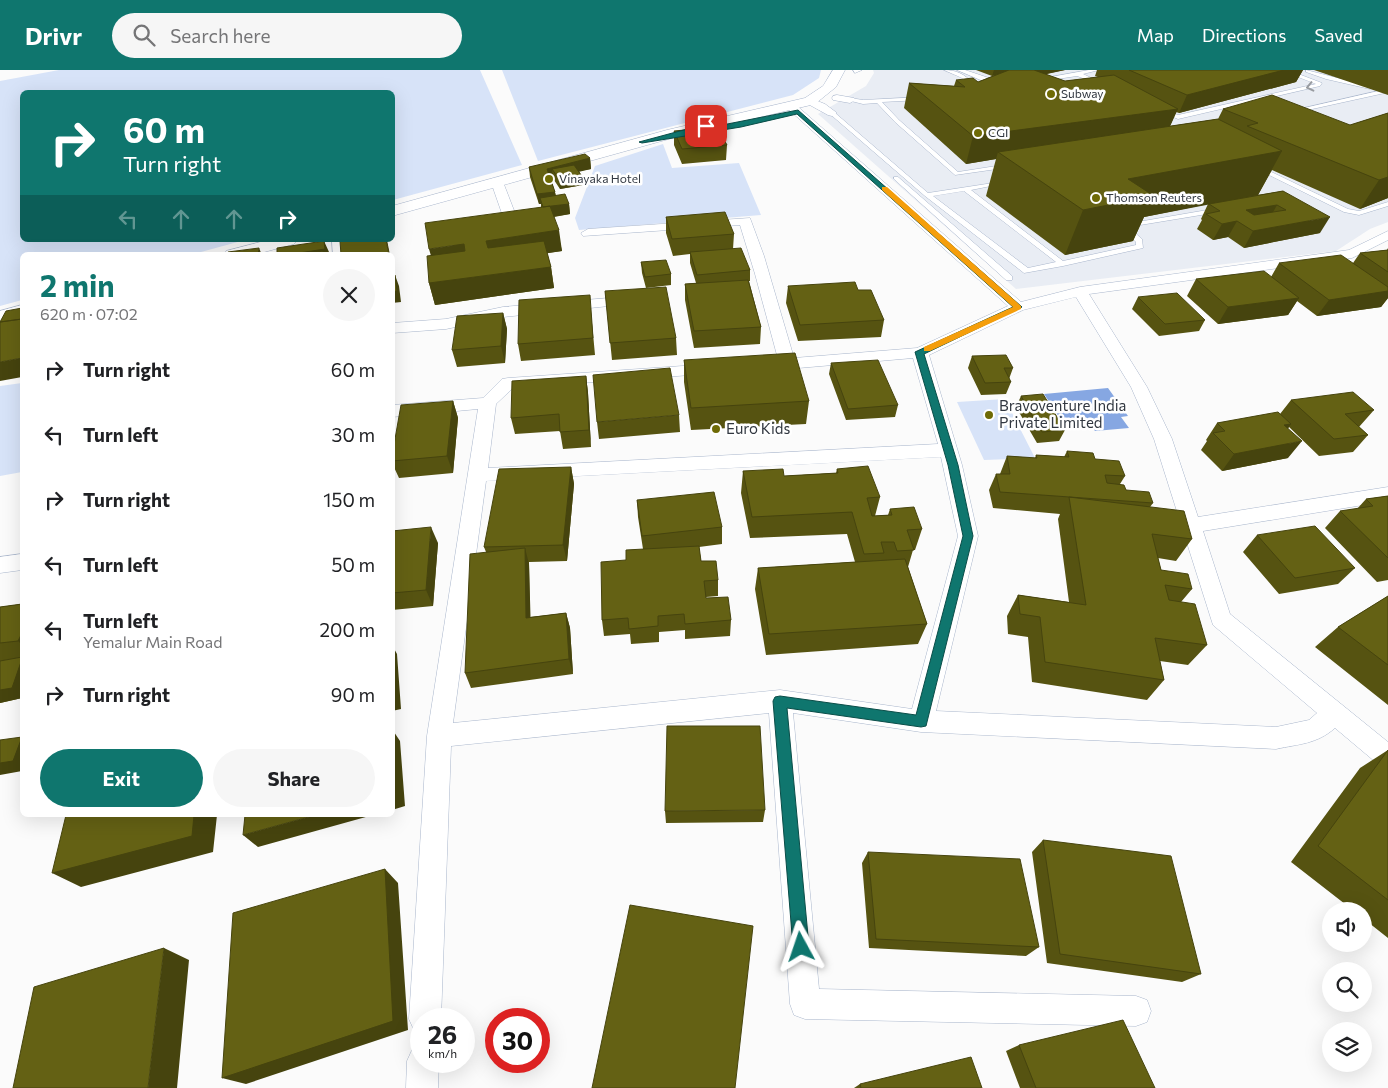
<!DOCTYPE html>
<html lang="en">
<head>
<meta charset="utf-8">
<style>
  body { margin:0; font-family:Commissioner,sans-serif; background:#f6f6f6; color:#202124; height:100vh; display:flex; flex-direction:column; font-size:19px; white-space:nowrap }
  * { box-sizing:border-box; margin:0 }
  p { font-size:16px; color:#757577 }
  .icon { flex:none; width:28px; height:28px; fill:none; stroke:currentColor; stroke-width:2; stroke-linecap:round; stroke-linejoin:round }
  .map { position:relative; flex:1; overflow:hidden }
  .details { position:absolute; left:20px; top:182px; width:375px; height:565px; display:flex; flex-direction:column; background:#fff; border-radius:8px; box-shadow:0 5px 20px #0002 }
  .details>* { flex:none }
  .guide { position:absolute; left:20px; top:20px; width:375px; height:152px; border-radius:8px; box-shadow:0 5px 20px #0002; background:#0f766e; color:#fff; overflow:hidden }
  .tools { position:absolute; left:1322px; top:832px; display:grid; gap:10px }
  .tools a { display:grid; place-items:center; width:50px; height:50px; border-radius:50%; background:#fff; box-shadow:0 5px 20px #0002; font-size:25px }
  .speed { position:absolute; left:410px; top:938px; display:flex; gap:10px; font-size:25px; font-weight:700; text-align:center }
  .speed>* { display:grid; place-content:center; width:65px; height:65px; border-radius:50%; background:#fff; box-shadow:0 5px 20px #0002; line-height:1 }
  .speed small { font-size:12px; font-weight:400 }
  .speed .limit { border:8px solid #d22; background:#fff; color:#111 }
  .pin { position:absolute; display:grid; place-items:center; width:42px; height:42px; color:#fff; margin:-21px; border-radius:10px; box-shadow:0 2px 8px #0006 }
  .me { position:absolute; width:55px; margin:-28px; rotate:355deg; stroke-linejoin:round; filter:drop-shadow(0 0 4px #0008) }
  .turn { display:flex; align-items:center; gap:18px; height:105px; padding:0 20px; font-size:22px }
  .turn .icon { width:65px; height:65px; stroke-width:2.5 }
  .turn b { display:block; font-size:35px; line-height:42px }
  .lanes { display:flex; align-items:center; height:48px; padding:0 20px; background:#0003; justify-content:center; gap:25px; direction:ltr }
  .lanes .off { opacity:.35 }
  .round { display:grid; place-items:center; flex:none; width:52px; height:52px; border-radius:26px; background:#f6f6f6 }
  .overview { display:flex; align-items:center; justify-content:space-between; height:85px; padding:0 20px }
  h1 { font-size:30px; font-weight:700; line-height:38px; color:#0f766e }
  .primary-button { display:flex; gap:10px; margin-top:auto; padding:10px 20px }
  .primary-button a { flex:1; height:58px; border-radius:30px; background:#0f766e; color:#fff; font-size:20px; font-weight:700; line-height:58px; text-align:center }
  .primary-button a+a { background:#f6f6f6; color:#202124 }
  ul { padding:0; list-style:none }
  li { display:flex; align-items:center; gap:15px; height:65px; padding:0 20px }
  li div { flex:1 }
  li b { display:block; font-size:19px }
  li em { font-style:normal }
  header { display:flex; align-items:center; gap:30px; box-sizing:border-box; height:70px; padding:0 25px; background:#0f766e; color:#fff }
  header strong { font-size:24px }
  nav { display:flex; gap:28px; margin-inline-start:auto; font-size:18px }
  .search { width:350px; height:45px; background:#f6f6f6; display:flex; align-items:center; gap:12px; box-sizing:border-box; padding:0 18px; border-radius:28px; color:#757577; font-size:19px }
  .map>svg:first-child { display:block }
  .built { fill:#e9edf4 }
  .green { fill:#d7e3f8 }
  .water { fill:#86a7e2 }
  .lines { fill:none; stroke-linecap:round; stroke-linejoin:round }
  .service-casing { stroke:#a9b6cc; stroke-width:1 }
  .minor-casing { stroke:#a9b6cc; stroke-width:1 }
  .tertiary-casing { stroke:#a9b6cc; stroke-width:1 }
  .service { fill:#fff; fill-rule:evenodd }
  .minor { fill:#fff; fill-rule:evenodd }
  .tertiary { fill:#fff; fill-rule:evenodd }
  .wall { fill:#565311 }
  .shaded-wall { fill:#46440e }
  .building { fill:#646114; stroke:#46440e; fill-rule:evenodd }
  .oneway { stroke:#989ba0 }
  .route { fill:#0f766e; stroke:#0a4d48 }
  .slow { fill:#f59e0b }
  .poi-dot { fill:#6e6a05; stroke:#fff; stroke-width:2 }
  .labels { text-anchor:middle; stroke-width:5; stroke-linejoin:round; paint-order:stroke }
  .far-poi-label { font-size:12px; fill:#313740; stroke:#fff; text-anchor:start }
  .poi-label { font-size:15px; fill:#313740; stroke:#fff; text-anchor:start }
</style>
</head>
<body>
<header>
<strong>Drivr</strong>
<div class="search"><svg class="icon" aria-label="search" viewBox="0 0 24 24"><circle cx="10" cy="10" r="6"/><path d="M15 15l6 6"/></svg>Search here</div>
<nav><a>Map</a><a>Directions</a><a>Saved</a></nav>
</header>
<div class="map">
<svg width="1388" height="1018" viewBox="0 0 1388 1018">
  <rect width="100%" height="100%" fill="#fbfbfb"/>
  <path class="built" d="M873,0H1388V152L1370,159L1336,181L1016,219L818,44L866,16L874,3Z"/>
  <path class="green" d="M59,0H480L522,95L393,130L392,22H22V170H245L190,185H22V230L0,236V11Z
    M502,0H821L819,8L793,25L538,91Z
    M663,74L672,98L739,93L761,145L579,160L575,148L595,96Z
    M22,313V402L0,406V316Z
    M1005,329L1035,388L984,390L957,332Z"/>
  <path class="water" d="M1108,318L1128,346L1121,347L1129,358L1095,361L1085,347L1061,350L1044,324Z"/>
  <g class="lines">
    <g class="service-casing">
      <path id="service" d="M853,0H862L855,3Z
        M944,0C956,0 965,4 972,13L965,21H961L966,13L962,8Z
        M957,0H965L1001,12L998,14L983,11Z
        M1089,0H1099L1083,4L1102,13V15L1077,6L1037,12L1034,10Z
        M1280,0H1288L1322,13L1320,16L1178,49L1157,40L1160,38L1178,45L1316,14Z
        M1306,0L1373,17L1370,19L1326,9L1306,2Z
        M1383,20L1385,23L1294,43L1291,41Z
        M923,27L921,30L882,32L899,50L958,102L1009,94L1012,96L1011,97L955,105L895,52L877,33L863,34L847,30L850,28L863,30Z
        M830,42H834L928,123L1006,111V113L971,120L1063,191L1136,175V172L1120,157V155L1219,138L1222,140L1219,142L1128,157L1142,169L1143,178L1063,196L1024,203L925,126L830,44ZM964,121L1056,192L1028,198L933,126Z
        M1255,96H1259L1348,139L1359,141L1388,132V136L1359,145L1344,142L1255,98Z
        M894,107H898L1012,206V210H1006L894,109Z"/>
    </g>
    <g class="minor-casing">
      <path id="minor" d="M837,25L854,28L855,30L850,33L833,30L832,28L833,26Z
        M810,28L825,34L837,43L832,46L828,45L806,33L805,31Z
        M792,34L796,35L1021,232L1080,217L1349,180L1388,161V170L1352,188L1089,224L1147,317L1172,369L1198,447L1388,417V431L1203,461L1230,544L1388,672V699L1379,695L1335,658C1317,674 1299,674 1276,679L921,662L793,643L819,919L1136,926L1147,930L1151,941L1147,952L1136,956L805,949L794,945L790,934L769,643L451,676L441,949H421V963L414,960L409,949L427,666L478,339L392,347V335L483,328L502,309L508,308L712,294L718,295L720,299L718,303L513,318L496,334L488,398L938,374L913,288L787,299L764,298L762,295L764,292L778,289L755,204L740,155L583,166L581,163L588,159L750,148L764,186L794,288L917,278L1008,236L788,39L787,37ZM1076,227L1131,317L1154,369L1213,555L1317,643L1309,650L1276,657L936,641L978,466L962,395L929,285L1023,240ZM941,387L958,466L912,639L780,620L453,653L486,411Z
        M497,108L503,112L522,161L520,164L515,165L508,161L491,112Z
        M332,170H346L347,185H333Z
        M633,226L638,227L640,230L638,233L503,247L446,259L392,263V253L446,249L503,237Z
        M22,484V500L0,503V487Z
        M421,976V991H439L438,1018H406L407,991L412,980Z"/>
    </g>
    <g class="tertiary-casing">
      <path id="tertiary" d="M833,0H845L836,17L815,34L676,67L392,146V136L667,60L805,28L823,16Z
        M268,170H297L294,174L253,185H223L226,181Z
        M22,235V247L0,253V241Z"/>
    </g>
    <use href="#service" class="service"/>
    <use href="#minor" class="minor"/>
    <use href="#tertiary" class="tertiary"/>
  </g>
  <path class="wall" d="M976,0H1065L1045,4L1065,11L1098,7L1095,6L1097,0H1303L1296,12L1179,43L1176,42L1170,56L1218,49L1223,39L1350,55L1388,43V128L1360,139L1272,100L1258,125L1238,128L1283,121L1320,163L1244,178L1228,167L1213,170L1197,159L1202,150L1201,149L1208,134L1144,147L1133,171L1065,185L986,126L996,89L966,94L904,38L909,13L954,16L956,10L978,12L995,5L992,6Z
    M1314,0H1388V25Z
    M674,61L727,75L726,90L682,94L674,75Z
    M590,88L591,99L579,101L581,105L583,115L560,119L554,110L553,108L551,109L556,126L569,134L570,144L554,147L562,181L547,183L551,197L554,218L435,235L429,213L431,185L541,137V134H539L530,107L529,97Z
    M666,147L734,164L733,179L750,200V211H749L761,257L760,274L694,278L685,230V214L696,213L690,193V184L673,186L666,163Z
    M1388,178V228L1381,237L1317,246L1297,231L1288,245L1218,254L1187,226L1196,209L1271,207L1279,193H1353L1360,183L1387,180Z
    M641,192L671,204V215L646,218L642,203Z
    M788,216L858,220L884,250L881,267L798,271L786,233Z
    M605,221L676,268L677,285L612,290Z
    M1138,227L1205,250L1199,261L1159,266L1132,239Z
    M591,242L595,285L521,291L518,274Z
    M503,243L507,259L505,293L457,297L452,280Z
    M972,286L1013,298L1009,309L1011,312L1006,324L981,325L968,298Z
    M684,290L809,331L806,354L691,360L684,312Z
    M831,293L898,335L895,347L846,350L829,304Z
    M586,306L588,323L591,377L563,379L560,361L515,364L511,348Z
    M1021,326L1065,360L1059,371L1037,373L1016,337Z
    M1291,330L1374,340L1359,357L1368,365L1353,382L1319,386L1289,357L1288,359V388L1222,401L1201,380L1207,371L1206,370L1217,353L1280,344Z
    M453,331L458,348L453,403L399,408L392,393V386Z
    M679,345L680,362L599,369L597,352Z
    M1067,381L1095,389L1125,406L1120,414L1126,420L1153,433L1150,437L1192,469L1176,491L1158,488L1161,500L1192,519L1181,532L1207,575L1188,595L1160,591L1164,610L1147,630L1032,612L1028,567L1008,564L1007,546L1018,525L1069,532L1058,449L1060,444L993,438L989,420L996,404H1000L1007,386L1035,388L1036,385L1064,387Z
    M571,397L574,414L567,491L529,492L530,547L566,543L570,558L573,604L471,618L465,603L486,482L484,477Z
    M837,399L880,427L875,446L888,445L890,439L922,459L915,480H913L908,497L927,554L918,574L766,585L755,519L758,498L855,492L847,464L750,468L741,423L743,401L784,406L836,403Z
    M1388,426V510L1377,512L1325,458L1340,441L1357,439L1366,429Z
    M637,430L722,457V474L699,477L701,491L718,510V526L706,527V528L731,550L730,566L685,569V560L659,562V572L631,574L630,564L604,566L602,550L626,490L643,479L638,447Z
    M392,461L438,473L433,536L392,540Z
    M1257,465L1355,498L1338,514L1279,524L1243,482Z
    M1388,526V635L1315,577L1338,557Z
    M22,534V628L0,633V537Z
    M1388,680V868L1364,849V841H1354L1291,792L1360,698Z
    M765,740L763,752L666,753L665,741Z
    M1043,770L1201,904L1182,912L1047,893L1032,782Z
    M868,782L1039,877L1026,886L869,878L862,793Z
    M1019,975L1155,1018H1020L1006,981Z
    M860,1014L982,1018H854Z"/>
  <path class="shaded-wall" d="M994,0H1014V2L992,6Z
    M1031,0H1065L1029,8Z
    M1284,0H1303L1296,12L1179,43L1187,25Z
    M1178,39L1166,65L998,82L996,89L966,94L973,66Z
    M1282,81L1258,125L1144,147L1133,171L1065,185L1083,140L1128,109Z
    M590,88L591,99L557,107L552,99L553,108L549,109L547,99Z
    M581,105L583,115L560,119L559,109Z
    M1388,107V128L1360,139L1379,110Z
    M555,122L557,132L540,128L541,134H539L537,124Z
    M569,134L570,144L545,148L543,137Z
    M1277,135L1268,151L1243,155L1246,140Z
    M1330,147L1320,163L1244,178L1253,161Z
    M1237,151L1228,167L1213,170L1222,154Z
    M559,160L562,181L490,192L486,171Z
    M386,170H387L390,185H389Z
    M324,171L329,182V185H286Z
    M464,174L469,195L435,200L429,179Z
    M259,178L262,185H258Z
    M551,197L554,218L435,235L429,213Z
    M395,205L399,216L401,232L392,233V222Z
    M1388,221V228L1381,237L1317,246L1329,230Z
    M1299,228L1288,245L1218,254L1228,237Z
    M503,243L507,259L505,293L501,276Z
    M22,288V307L0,311V292Z
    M586,306L588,323L591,377L589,360Z
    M453,331L458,348L453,403L447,386Z
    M1291,354L1278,371L1284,355Z
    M1302,371L1288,388L1222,401L1234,384Z
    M571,397L574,414L567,491L563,475Z
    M431,457L438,473L433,536L426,520Z
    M525,478L529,494L531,564L526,548Z
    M566,543L570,558L573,604L569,589Z
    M22,563V575L18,571Z
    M392,575L397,584L401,639L392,641Z
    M22,589V628L0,633V620Z
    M392,659L400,671L405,736L392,740Z
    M22,667V701L0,705V693Z
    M194,745H217L213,782L81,817L52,803Z
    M316,745H373L258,777L243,765Z
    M385,799L398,813L408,960L246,1014L222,1008Z
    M164,878L189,890L177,1018H148Z"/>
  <path class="building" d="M1009,0H1034L1065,11L1114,5L1178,39L973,66L909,13L965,17L956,10L973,8L978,12Z
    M1129,0H1284L1187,25Z
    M1272,25L1350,55L1388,43V107L1379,110L1247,56L1258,53L1223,39Z
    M1218,49L1282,81L1128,109L1154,126L1083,140L998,82Z
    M717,57L727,75L682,79L674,61Z
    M585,84L590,88L547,99L555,122L537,124L529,97Z
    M574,95L581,105L559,109L552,99Z
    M1283,121L1330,147L1253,161L1237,151L1222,154L1206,144L1220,141L1209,134ZM1277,135L1286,140L1254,145L1246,140Z
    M565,124L569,134L543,137L540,128Z
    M550,136L559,160L486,171L488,178L544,171L551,197L429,213L427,186L465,181L464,174L429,179L425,153Z
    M725,142L734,164L672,169L666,147Z
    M346,170H386L389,185H341L340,171Z
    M324,171L325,179L286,185H277V178Z
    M259,178L258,185H227L228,182Z
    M741,178L750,200L697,205L690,182Z
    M1388,180V202L1360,183Z
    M323,181V185H296Z
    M1341,185L1388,217V221L1329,230L1279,193Z
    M666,190L671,204L645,207L641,192Z
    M1264,201L1299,228L1228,237L1196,209Z
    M392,205H395L397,221L392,222Z
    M748,210L761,257L694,261L685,214Z
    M855,212L858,220H871L884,250L800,255L788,216Z
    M666,217L676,268L610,273L605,221Z
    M1177,223L1205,250L1165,254L1138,227Z
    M590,225L593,268L518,274L519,230Z
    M22,238V249L0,252L6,241Z
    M503,243L501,276L452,280L457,246Z
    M22,249V288L0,292V252Z
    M795,283L809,331L691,338L684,290Z
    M1006,285L1013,298H1004L1011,312L985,313L972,286Z
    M878,290L898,335L848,339L831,293Z
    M670,298L679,345L597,352L593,305Z
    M586,306L589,360L560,362L559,344L511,348L512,311Z
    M1353,322L1374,340L1345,344L1368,365L1334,369L1291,330Z
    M1043,324L1065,360L1042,362L1021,326Z
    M453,331L447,386L392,391V386L401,335Z
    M1278,342L1291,354L1284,355L1302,371L1234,384L1213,363L1225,361L1217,353Z
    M1067,381L1093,383L1095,389L1119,391L1125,406L1105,405L1107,413L1124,415L1126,420L1149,422L1153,433L1000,422L996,404H1010L1007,386L1037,388L1036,385L1069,387Z
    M868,396L880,427L867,428L872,446L892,445L890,439L914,437L922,459L907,460L914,480L897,481L894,472H881L884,483L864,484L852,442L752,447L743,401L783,399L784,406L838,403L837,399Z
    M571,397L563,475L484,477L499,399Z
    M714,422L722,457L642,466L637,430Z
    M1388,426V488L1340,441L1373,436L1366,429Z
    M1069,427L1184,441L1192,469L1152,464L1161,500L1188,504L1192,519L1165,515L1169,530L1195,534L1207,575L1155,568L1164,610L1045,592L1040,547L1020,544L1018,525L1086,535Z
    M1315,456L1355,498L1295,508L1257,465Z
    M431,457L426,520L392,523V461Z
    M699,476L701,491H716L718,510L704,511L706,528L728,527L731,550L685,554L684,544L658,546V556L629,559L628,548L602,550L601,492L626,490V480Z
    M525,478L526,548L566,543L569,589L465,603L470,484Z
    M905,489L927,554L769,564L758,498Z
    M1388,526V595L1338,557Z
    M22,534V563L18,571L0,573V537Z
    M22,587V589L12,618L0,620V591Z
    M667,656H760L765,740L665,741Z
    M22,667L13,691L0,693V670Z
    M392,678L395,723L392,724Z
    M1388,680V830L1318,776Z
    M66,745H194L192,766L52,803Z
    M245,745H316L243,765Z
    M1043,770L1171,786L1201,904L1060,884Z
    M868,782L1020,789L1039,877L876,869Z
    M385,799L393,951L222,1008L233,843Z
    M630,835L753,856L735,1018H592Z
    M164,878L148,1018H13L34,917Z
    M1123,950L1155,1018H1036L1019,975Z
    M971,987L982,1018H861L860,1014Z"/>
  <defs><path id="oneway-chevron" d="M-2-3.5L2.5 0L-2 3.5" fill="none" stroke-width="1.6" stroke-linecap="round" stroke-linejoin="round" transform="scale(1.25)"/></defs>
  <use class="oneway" href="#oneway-chevron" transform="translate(1310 17) rotate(167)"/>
  <path class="route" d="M798,40L1022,237L924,284L958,395L973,466L926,656L921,657L787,638L809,877L806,883L801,885L795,883L793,877L773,631L775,627L780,626L916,645L963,466L948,395L915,282L1013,237L797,44L741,57L642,73L639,72L706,54L708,57L687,62Z"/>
  <path class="slow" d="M882,117H887L1021,236V239L930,281H924V277L1013,237L882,120Z"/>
  <g class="poi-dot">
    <circle cx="1051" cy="24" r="5"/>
    <circle cx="978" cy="63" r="5"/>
    <circle cx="549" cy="109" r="5"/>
    <circle cx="1096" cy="128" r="5"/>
    <circle cx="989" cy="345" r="5"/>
    <circle cx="716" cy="359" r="5"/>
  </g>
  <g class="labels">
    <g class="far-poi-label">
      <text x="1061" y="28">Subway</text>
      <text x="988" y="67">CGI</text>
      <text x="559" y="113">Vinayaka Hotel</text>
      <text x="1106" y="132">Thomson Reuters</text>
    </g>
    <g class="poi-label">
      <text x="999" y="341">Bravoventure India<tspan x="999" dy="17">Private Limited</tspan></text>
      <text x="726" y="364">Euro Kids</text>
    </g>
  </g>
</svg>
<div class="tools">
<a><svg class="icon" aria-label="sound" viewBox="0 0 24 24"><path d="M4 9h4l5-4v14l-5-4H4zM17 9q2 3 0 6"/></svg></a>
<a><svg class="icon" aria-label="search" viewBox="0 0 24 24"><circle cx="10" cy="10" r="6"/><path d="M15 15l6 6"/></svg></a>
<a><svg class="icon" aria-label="layers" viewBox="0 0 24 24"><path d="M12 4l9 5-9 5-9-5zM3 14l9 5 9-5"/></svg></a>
</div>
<div class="speed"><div>26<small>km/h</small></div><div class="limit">30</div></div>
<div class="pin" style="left:706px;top:56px;background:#d93025"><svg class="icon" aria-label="arrive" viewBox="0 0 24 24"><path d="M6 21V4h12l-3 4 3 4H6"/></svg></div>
<svg class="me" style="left:801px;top:877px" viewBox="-20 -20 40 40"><path d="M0-17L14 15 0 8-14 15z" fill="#0f766e" stroke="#fff" stroke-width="4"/></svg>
<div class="guide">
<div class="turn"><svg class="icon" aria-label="right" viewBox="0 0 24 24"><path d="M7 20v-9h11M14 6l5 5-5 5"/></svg><div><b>60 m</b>Turn right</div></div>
<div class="lanes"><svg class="icon off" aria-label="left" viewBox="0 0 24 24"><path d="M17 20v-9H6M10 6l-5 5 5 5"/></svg><svg class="icon off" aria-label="ahead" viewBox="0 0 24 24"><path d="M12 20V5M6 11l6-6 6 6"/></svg><svg class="icon off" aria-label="ahead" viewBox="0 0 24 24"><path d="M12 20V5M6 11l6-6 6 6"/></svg><svg class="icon" aria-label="right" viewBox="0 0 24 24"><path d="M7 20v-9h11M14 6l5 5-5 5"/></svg></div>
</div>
<section class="details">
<div class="overview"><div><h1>2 min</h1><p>620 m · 07:02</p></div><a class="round"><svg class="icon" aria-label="close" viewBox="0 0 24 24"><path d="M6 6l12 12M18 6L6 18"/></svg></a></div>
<ul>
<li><svg class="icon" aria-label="right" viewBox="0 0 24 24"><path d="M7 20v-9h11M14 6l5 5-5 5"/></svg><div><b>Turn right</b></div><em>60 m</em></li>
<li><svg class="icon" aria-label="left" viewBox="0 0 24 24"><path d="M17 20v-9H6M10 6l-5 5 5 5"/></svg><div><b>Turn left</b></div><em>30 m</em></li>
<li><svg class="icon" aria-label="right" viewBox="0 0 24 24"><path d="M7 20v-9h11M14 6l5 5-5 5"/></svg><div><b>Turn right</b></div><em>150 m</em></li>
<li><svg class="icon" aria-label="left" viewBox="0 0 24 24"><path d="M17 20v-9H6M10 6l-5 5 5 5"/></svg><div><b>Turn left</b></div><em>50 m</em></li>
<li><svg class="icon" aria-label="left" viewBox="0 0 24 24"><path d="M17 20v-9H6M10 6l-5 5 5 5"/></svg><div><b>Turn left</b><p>Yemalur Main Road</p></div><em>200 m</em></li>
<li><svg class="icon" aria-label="right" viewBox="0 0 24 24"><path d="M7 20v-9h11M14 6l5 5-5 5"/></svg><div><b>Turn right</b></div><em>90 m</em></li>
</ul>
<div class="primary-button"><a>Exit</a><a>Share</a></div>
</section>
</div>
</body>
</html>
